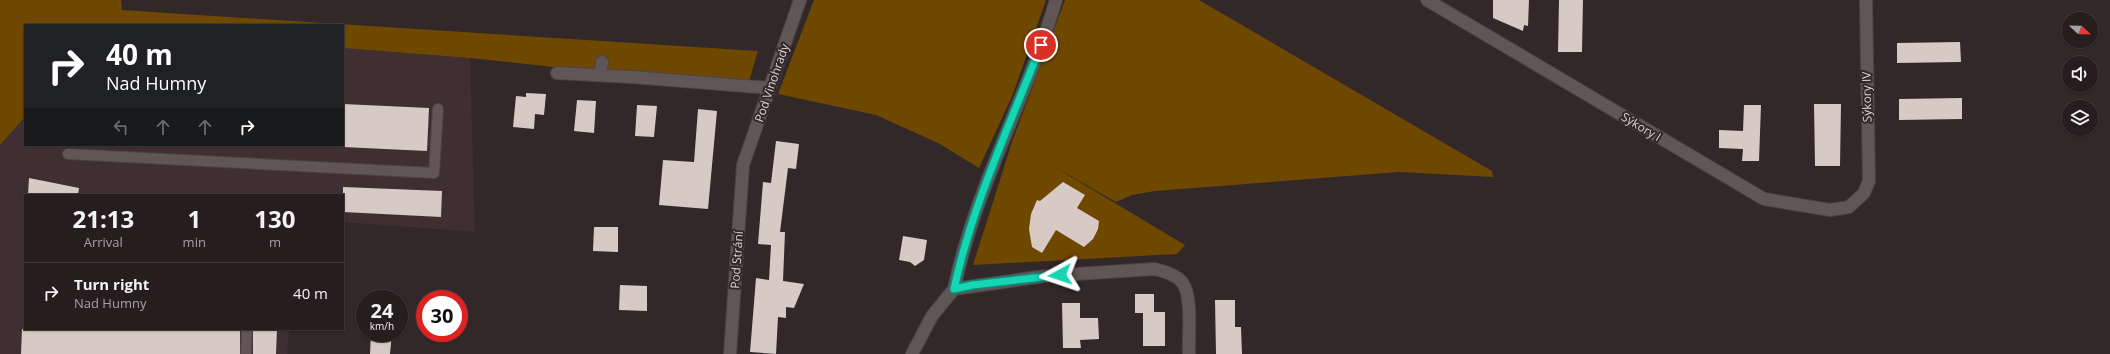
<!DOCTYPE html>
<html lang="en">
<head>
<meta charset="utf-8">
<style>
  body { margin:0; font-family:"Open Sans",sans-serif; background:#2e2628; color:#f1f3f6; height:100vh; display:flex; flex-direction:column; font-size:15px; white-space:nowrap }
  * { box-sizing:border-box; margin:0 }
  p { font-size:13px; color:#a4a2a4 }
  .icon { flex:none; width:22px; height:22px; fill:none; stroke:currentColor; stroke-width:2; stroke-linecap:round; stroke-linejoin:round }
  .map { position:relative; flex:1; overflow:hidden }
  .panel { position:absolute; left:24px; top:194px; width:320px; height:136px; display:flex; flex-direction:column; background:#261d1f; border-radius:0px; box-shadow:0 1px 3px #0004,0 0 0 1px #423b3d }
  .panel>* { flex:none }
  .guide { position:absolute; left:24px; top:24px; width:320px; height:122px; border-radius:0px; box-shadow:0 1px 3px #0004,0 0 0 1px #423b3d; background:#202124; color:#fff; overflow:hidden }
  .needle { width:26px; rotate:112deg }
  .buttons { position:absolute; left:2062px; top:12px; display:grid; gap:8px }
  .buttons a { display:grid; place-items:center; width:36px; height:36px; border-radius:50%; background:#261d1f; box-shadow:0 1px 3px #0004,0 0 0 1px #423b3d; font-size:20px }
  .speed { position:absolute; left:356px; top:290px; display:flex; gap:8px; font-size:20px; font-weight:700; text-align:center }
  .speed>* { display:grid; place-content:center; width:52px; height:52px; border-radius:50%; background:#261d1f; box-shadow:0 1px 3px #0004,0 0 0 1px #423b3d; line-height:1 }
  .speed small { font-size:10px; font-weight:400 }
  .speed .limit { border:6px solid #d22; background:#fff; color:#111 }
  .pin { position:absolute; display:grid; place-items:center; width:34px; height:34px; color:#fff; margin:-17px; border:2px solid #fff; border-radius:50%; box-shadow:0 1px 4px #0007 }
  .me { position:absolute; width:44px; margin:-22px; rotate:265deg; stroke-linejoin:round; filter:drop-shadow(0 0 3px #0008) }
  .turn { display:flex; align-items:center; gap:14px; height:84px; padding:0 16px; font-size:18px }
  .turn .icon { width:52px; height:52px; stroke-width:2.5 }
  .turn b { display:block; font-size:28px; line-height:34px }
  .lanes { display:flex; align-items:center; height:38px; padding:0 16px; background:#0003; justify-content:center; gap:20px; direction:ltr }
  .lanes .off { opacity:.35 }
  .eta { display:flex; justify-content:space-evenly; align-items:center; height:68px; text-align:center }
  .eta b { font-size:24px; font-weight:700; line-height:28px }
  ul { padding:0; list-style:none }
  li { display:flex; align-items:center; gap:12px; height:60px; padding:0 16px; border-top:1px solid #423b3d }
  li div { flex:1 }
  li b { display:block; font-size:15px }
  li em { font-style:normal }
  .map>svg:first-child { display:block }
  .built { fill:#402f32 }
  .green { fill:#6f4800 }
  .building { fill:#d7cac5 }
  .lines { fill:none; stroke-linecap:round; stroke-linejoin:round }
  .lane-casing { stroke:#4b4345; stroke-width:12 }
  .street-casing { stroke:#4b4345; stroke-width:14 }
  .lane { stroke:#615557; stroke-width:10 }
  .street { stroke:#615557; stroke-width:12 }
  .route-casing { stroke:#0e8a74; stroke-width:10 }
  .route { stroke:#15d5b3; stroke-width:7 }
  .labels { text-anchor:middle; stroke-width:4; stroke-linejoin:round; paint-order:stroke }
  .street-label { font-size:12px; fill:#dbd4d5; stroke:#322729 }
</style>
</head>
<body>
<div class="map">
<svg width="2110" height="354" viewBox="0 0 2110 354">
  <rect width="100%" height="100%" fill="#322729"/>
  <path class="built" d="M343,48L470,58L475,232L343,222V195H25V329H289L287,354H0V145L25,117V145H343Z"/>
  <path class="green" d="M0,0H121L122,10L758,51L747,88L470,58L343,48V25H25V117L0,145Z
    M814,0H1046L1013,94L979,168L940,144L876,115L778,94Z
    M1065,0H1199L1492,171L1493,177L1399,172L1155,191L1132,195L1116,202L1048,163L1185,245L1177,254L973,265L1012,142Z"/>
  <path class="building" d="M1493,0H1529L1528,26L1524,25L1523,31L1493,18Z
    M1559,0H1583L1582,52H1558Z
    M1960,42L1961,62L1897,63V43Z
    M526,93L546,94L544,115L535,114L534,129L513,127L516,96L526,97Z
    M1962,98V119L1899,120V99Z
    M577,100L596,101L594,133L574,131Z
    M343,104L429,108L427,151L343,147Z
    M1814,104H1841L1840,166H1815Z
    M637,105L657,106L654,137L635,136Z
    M1744,105H1761L1759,161H1742L1743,149L1719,148V130L1743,131Z
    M698,109L717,111L708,209L659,205L663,160L694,162Z
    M776,141L799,144L796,169L788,168L780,232H785L783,281L804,284L794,308L786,307V318L778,317L776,354L750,352L756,278L769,280L771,245L758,244L763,182L771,183Z
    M29,178L79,188L78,195H28Z
    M1063,182L1085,195L1077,208L1099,221L1098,229L1093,239L1084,247L1056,230L1042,253L1032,247L1029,229L1031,214L1037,200L1040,201Z
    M343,187L442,191L441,217L343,212Z
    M594,227H618V252L593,251Z
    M903,236L927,240L924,260L915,266L910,262L899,260Z
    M620,285L647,286V311L619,310Z
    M1135,294H1154V312H1165V346H1143V313H1135Z
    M1215,300H1235V327H1241L1242,354H1216Z
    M1062,303H1080V318H1098L1099,339L1080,340L1081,348H1063Z
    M22,329H240V354H21Z
    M253,329H277L276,354H253Z
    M371,333H392L390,354H370Z"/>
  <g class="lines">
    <g class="lane-casing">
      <path id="lane" d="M68,154L434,173L438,109
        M246,354L247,329"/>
    </g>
    <g class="street-casing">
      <path id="street" d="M1427,0L1764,199L1830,210L1849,207L1864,193L1869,181L1866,0
        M557,73L632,77L769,88
        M600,75L602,62
        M954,289C975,188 1027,98 1056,0
        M730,354L743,165L800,0
        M912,354L932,316L954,289L1045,276L1154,269C1164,271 1175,274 1182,282C1193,296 1188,336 1189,354"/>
    </g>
    <use href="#lane" class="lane"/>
    <use href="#street" class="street"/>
  </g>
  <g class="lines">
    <g class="route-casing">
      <path id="route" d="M1041,45C1010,125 972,205 954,289L973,285L1060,275"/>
    </g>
    <use href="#route" class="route"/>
  </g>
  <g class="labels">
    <g class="street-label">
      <text transform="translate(772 83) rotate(-71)" y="4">Pod Vinohrady</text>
      <text transform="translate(1867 97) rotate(-91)" y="4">Sýkory IV</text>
      <text transform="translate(1641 127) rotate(31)" y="4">Sýkory I</text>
      <text transform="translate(737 260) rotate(-86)" y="4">Pod Strání</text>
    </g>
  </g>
</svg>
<div class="buttons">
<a><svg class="needle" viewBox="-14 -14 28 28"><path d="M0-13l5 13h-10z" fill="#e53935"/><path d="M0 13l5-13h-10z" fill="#a4a2a4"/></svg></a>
<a><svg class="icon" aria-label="sound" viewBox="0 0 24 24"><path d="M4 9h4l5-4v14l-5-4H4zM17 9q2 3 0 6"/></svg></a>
<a><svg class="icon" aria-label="layers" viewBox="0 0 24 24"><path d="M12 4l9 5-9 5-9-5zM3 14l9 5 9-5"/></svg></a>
</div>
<div class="speed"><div>24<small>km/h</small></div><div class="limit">30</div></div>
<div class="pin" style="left:1041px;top:45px;background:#d93025"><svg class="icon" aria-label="arrive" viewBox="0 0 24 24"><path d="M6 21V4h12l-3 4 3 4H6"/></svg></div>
<svg class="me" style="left:1060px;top:275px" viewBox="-20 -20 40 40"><path d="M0-17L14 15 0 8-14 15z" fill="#15d5b3" stroke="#fff" stroke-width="4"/></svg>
<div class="guide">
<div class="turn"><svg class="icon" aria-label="right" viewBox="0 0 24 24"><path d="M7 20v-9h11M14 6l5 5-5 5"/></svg><div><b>40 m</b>Nad Humny</div></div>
<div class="lanes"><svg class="icon off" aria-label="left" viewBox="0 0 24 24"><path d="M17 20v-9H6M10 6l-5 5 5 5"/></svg><svg class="icon off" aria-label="ahead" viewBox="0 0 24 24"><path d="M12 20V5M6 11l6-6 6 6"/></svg><svg class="icon off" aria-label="ahead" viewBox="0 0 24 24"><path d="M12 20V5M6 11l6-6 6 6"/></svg><svg class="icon" aria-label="right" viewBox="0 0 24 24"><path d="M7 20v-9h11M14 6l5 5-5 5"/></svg></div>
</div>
<section class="panel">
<div class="eta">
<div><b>21:13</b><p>Arrival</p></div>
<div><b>1</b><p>min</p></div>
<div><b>130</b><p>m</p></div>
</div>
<ul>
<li><svg class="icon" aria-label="right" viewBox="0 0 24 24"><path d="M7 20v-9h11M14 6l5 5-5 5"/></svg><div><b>Turn right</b><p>Nad Humny</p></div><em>40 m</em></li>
</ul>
</section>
</div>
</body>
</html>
